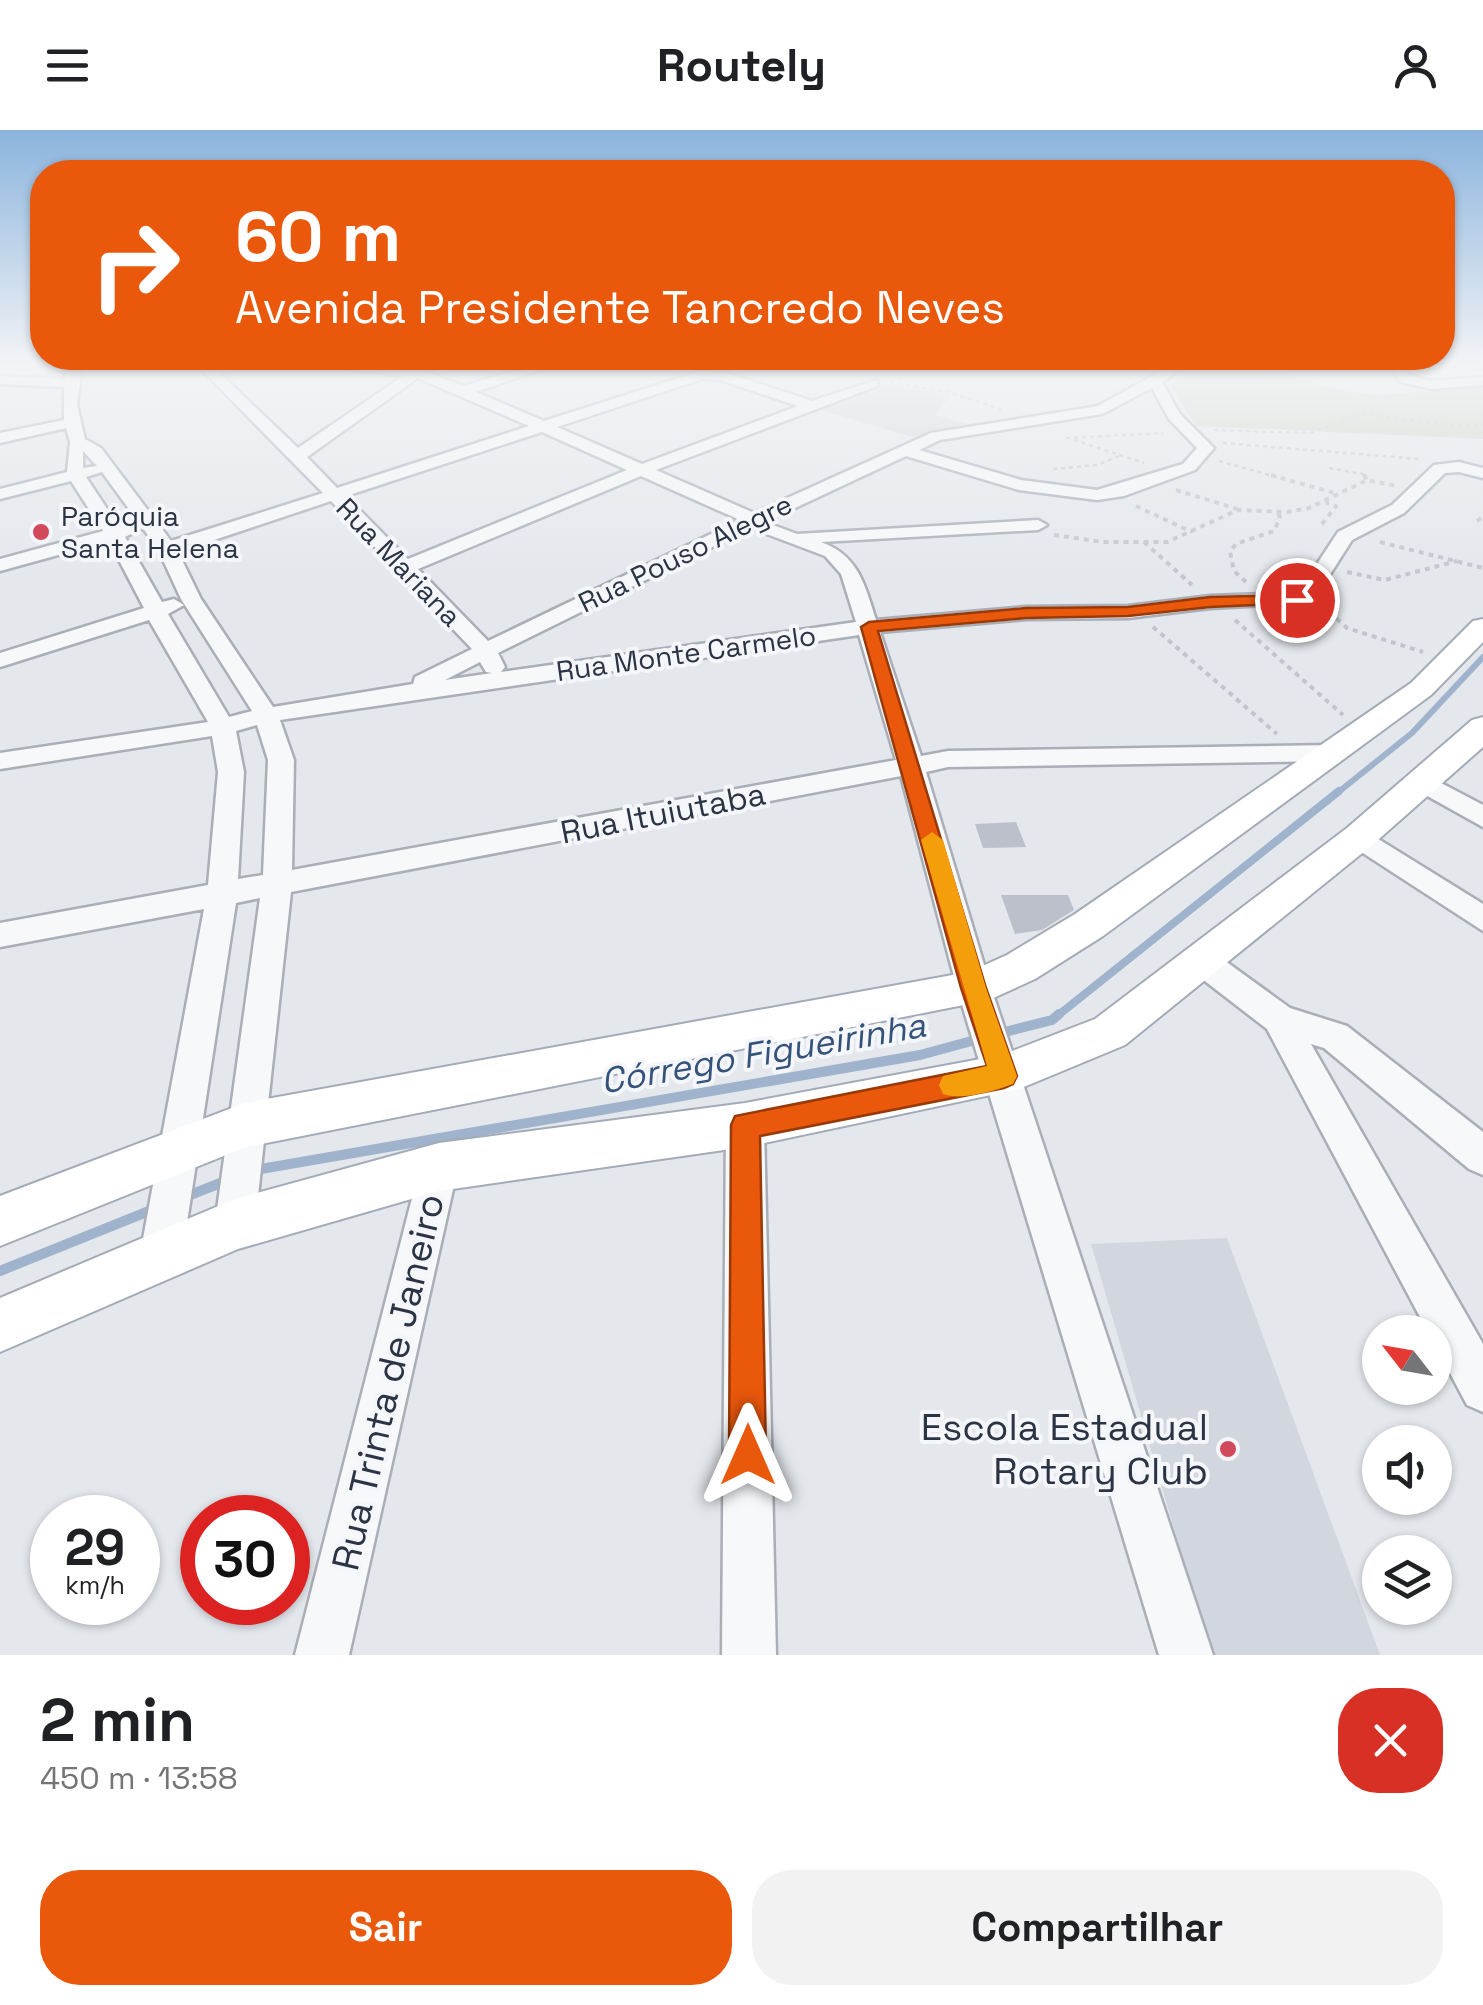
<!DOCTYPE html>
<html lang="pt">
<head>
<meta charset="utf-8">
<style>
  body { margin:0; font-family:"Space Grotesk",sans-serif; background:#f2f2f2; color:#202124; height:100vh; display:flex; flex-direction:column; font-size:38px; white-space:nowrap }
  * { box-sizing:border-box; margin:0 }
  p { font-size:32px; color:#757577 }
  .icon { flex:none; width:55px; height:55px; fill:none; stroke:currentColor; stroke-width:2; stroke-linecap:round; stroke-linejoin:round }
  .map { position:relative; height:1525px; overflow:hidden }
  .side { display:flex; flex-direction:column; background:#fff; flex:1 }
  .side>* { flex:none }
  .banner { position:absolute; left:30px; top:30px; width:1425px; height:210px; border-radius:40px; box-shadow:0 2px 8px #0004; background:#ea580c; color:#fff; overflow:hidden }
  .needle { width:65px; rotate:301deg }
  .tools { position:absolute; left:1362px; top:1185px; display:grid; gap:20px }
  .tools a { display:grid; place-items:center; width:90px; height:90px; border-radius:50%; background:#fff; box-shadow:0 2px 8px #0004; font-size:50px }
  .speed { position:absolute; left:30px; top:1365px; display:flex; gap:20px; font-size:50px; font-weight:700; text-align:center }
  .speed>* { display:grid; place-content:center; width:130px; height:130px; border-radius:50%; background:#fff; box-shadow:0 2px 8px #0004; line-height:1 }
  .speed small { font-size:25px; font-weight:400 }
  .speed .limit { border:15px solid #d22; background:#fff; color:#111 }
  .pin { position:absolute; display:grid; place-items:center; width:85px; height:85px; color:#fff; margin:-42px; border:5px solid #fff; border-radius:50%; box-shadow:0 2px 10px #0007 }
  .me { position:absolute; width:110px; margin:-55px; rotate:0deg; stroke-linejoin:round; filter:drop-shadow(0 0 8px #0008) }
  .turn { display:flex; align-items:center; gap:35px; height:210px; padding:0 40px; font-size:45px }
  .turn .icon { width:130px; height:130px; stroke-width:2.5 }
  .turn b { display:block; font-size:70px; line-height:85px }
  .round { display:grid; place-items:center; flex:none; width:105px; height:105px; border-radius:40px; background:#f2f2f2 }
  .headline { display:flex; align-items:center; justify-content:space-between; height:170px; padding:0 40px }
  h1 { font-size:60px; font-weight:700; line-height:75px }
  .button { display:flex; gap:20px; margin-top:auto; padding:20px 40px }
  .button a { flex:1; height:115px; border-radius:40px; background:#ea580c; color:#fff; font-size:40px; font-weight:700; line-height:115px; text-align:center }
  .button a+a { background:#f2f2f2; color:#202124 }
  header { display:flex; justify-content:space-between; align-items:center; height:130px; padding:0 40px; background:#fff; font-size:45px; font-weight:700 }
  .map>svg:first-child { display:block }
  .built { fill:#d2d6de }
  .green { fill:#c9d6c5 }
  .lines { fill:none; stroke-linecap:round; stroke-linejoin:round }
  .stream-far2 { stroke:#9fb4cc; stroke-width:6 }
  .stream-far1 { stroke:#9fb4cc; stroke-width:8 }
  .stream { stroke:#9fb4cc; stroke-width:10 }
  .building { fill:#bbc0ca }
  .minor-casing { stroke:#a9aeb7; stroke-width:5 }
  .major-casing { stroke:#a3abb8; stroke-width:4 }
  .path-far1 { stroke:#c2c5cb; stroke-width:2.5; stroke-dasharray:4 4; stroke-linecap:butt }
  .path { stroke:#c2c5cb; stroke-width:4; stroke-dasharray:5 5; stroke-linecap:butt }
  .minor { fill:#f7f8fa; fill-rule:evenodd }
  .major { fill:#fff; fill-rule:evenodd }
  .route { fill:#ea580c; stroke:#983908; stroke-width:2.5 }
  .slow { fill:#f59e0b }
  .poi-dot { fill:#d1495b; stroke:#f4f6f9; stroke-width:4 }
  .labels { text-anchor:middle; stroke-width:8; stroke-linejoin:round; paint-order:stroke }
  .far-poi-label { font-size:28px; fill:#2b3445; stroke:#f4f6f9; text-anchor:start }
  .far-street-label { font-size:28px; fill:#2b3445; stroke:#f4f6f9 }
  .street-label { font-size:32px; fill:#2b3445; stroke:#f4f6f9 }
  .water-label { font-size:35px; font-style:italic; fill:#34527a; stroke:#f4f6f9 }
  .near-street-label { font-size:38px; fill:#2b3445; stroke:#f4f6f9 }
  .near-poi-label { font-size:38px; fill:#2b3445; stroke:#f4f6f9; text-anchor:end }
</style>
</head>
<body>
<header><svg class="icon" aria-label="menu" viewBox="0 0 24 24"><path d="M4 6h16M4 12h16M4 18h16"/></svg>Routely<svg class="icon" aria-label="person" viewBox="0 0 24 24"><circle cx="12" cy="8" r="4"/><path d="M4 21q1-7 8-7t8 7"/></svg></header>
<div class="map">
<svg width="1483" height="1525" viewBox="0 0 1483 1525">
  <rect width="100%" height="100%" fill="#e4e7ec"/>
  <path class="built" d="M875,254L946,263L950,266L935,285L968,294L919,309L814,278Z
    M1227,1108L1380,1525H1211L1091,1114Z"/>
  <path class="green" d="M1218,239L1294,247L1344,261L1379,265L1483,257V309L1196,296L1171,256L1181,247Z"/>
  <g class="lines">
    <path class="stream-far2" d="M1336,664L1412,603L1483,527"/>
    <path class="stream-far1" d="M1056,887L1339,661"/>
    <path class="stream" d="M997,904L1052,890L1059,884
      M255,1040L920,925L979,909
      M185,1067L228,1050
      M0,1141L154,1079"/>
  </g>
  <path class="building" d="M1016,692L1026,717L983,718L975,694Z
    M1001,765H1068L1074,780L1042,800L1015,804Z"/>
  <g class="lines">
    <g class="minor-casing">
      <path id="minor" d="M68,236H82L77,275L85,309L101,318L171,411L323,363L198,236H212L298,318L403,246L328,236H427V242L464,256L530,236H551L476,262L544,291L701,241L726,243L812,271L877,250V256L656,340L754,383L931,303L1098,276L1170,236H1186L1162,252L1180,284L1214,318L1195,340L1124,366L1097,370L1019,360L906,326L765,392L797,404L1038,390L1047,395L1038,400L821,412C858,425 865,455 876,490L1026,477L1128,476L1210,466L1293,463L1300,460L1338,402L1392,375L1434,335L1459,332L1483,338V348L1459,342L1445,343L1404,383L1352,410L1315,468L1304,473L1210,478L1128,488L1026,489L880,502L921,626L948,621L1332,615L1345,623L1332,631L948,637L926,642L991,858L1213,1525H1159L957,858L901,646L291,762L255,1094L249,1108L235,1114L221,1108L215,1094L260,768L236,773L182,1125L176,1140L161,1146L146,1140L140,1125L204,779L0,817V793L208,755L218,642L212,606L0,639V623L208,592L149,490L0,537V523L144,478L109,411L0,441V429L103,401L71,351L0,369V359L67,342L70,312L66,298L0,313V303L64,290V257L0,254V246L65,249ZM418,248L529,296L337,358L307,327ZM702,249L720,250L798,276L642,334L557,297ZM1152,258L1169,289L1197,318L1183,334L1097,360L1021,350L919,320L940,310L1102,284ZM542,302L627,340L408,429L346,366ZM83,321L97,336L83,338ZM102,342L158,419L181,469L252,581L229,587L168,484L184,475L174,469L162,472L125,407L141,399L132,393L119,397L86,347ZM641,346L740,390L488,511L418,439ZM331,371L472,519L415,547L413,554L273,577L201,469L178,422ZM751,398L825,426L841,444L856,492L501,542L505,537L498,523ZM859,505L896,630L292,740L294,630L280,590ZM480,532L486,542L492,543L445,550ZM257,595L268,630L263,745L238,749L244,642L236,601Z
        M1392,236H1405L1409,245L1431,251L1483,247V255L1431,259L1399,251Z
        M1422,643L1483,675V697L1413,658L1409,652L1413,646Z
        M1359,697L1483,774V801L1349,714L1345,707L1349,700Z
        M1199,816L1210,820L1290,878L1347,896L1483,1002V1045L1469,1039L1324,918L1311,914L1483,1214V1282L1467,1275L1435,1215V1202H1428L1267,899L1188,838L1183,829L1188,820Z
        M745,977L758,983L764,995L776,1525H722L726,995L732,983Z
        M439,1018L453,1024L458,1037L349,1525H295L420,1037L425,1024Z"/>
    </g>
    <g class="major-casing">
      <path id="major" d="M1483,489V512L1431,565L1103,806L1035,849L989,870L246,1017L0,1116V1066L245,973L969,842L1007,825L1075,784L1411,553L1473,491Z
        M1483,587V617L1371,716L1125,915L1019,959L745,1017L439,1061L238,1119L0,1222V1168L235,1069L439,1013L745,973L1002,925L1095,889L1347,698L1472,590Z"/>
    </g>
    <path class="path-far1" d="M890,252L948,262L1001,279
      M1214,300L1310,303L1364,284L1450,295H1483
      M1066,308L1163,303
      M1074,310L1144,333
      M1223,313L1420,329
      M1219,331L1280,348
      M1329,338L1363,344L1366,348
      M1053,339L1097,335L1122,325"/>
    <path class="path" d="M1271,345L1338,364
      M1364,345L1367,350
      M1176,360L1237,379
      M1136,376L1192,402
      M1477,391L1483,387
      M1322,394L1336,376L1326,373
      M1054,405L1103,412H1167L1238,380L1287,382L1309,378L1367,350L1397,356
      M1144,412L1192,455
      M1380,412L1483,438
      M1347,442L1385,450L1457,431
      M1246,452L1234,441L1230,422L1236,414L1274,401L1280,387L1277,381
      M1322,475L1347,498L1423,522
      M1235,490L1343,585
      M1153,497L1277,604"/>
    <use href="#minor" class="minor"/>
    <use href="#major" class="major"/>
  </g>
  <linearGradient id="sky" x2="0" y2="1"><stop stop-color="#8bb4dd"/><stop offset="0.52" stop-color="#f3f4f6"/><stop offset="1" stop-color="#f3f4f6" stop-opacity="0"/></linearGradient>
  <rect width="1483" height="450" fill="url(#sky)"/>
  <path class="route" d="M1297,465L1303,466V473L1210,477L1128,486L1026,488L878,501L986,858L1017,946L1013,954L1004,958L760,1006L766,1325L760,1338L748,1343L735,1338L729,1325L731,995L735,986L987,936L961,858L861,497L869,492L1026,478L1128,477L1210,467Z"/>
  <path class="slow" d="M932,702L943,710L986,858L1017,946L1013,954C994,961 962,971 943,964L939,955L943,946L987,936L921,710Z"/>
  <g class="poi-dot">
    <circle cx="41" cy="402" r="10"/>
    <circle cx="1228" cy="1319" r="10"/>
  </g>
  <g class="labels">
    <g class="far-poi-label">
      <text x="61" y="396">Paróquia<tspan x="61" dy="32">Santa Helena</tspan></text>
    </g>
    <g class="far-street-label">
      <text transform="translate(685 423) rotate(-26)" y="10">Rua Pouso Alegre</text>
      <text transform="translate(399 432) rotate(46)" y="10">Rua Mariana</text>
      <text transform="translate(686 523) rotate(-8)" y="10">Rua Monte Carmelo</text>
    </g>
    <g class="street-label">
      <text transform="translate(663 683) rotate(-11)" y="11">Rua Ituiutaba</text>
    </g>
    <g class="water-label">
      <text transform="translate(763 923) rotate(-10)" y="12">Córrego Figueirinha</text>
    </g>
    <g class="near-street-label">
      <text transform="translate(388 1252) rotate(-77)" y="13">Rua Trinta de Janeiro</text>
    </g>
    <g class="near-poi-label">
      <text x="1208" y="1310">Escola Estadual<tspan x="1208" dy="44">Rotary Club</tspan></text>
    </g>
  </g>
</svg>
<div class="tools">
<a><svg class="needle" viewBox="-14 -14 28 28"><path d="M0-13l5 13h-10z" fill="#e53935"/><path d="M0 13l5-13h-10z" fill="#757577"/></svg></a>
<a><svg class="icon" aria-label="sound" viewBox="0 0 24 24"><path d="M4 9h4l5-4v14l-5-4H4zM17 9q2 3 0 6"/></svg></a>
<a><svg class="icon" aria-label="layers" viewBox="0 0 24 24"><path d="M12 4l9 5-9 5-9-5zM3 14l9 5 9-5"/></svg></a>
</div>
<div class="speed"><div>29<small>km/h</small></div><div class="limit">30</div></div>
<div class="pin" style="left:1297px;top:470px;background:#d93025"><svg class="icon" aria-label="arrive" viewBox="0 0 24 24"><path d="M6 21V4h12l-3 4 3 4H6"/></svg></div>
<svg class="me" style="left:748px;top:1325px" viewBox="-20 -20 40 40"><path d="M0-17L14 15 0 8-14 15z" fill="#ea580c" stroke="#fff" stroke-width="4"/></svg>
<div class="banner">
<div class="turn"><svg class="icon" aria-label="right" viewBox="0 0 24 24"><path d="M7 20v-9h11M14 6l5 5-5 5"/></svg><div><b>60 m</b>Avenida Presidente Tancredo Neves</div></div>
</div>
</div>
<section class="side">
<div class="headline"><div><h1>2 min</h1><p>450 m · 13:58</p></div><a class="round" style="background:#d93025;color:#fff"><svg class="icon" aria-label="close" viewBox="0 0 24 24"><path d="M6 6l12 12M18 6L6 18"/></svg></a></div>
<div class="button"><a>Sair</a><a>Compartilhar</a></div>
</section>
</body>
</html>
